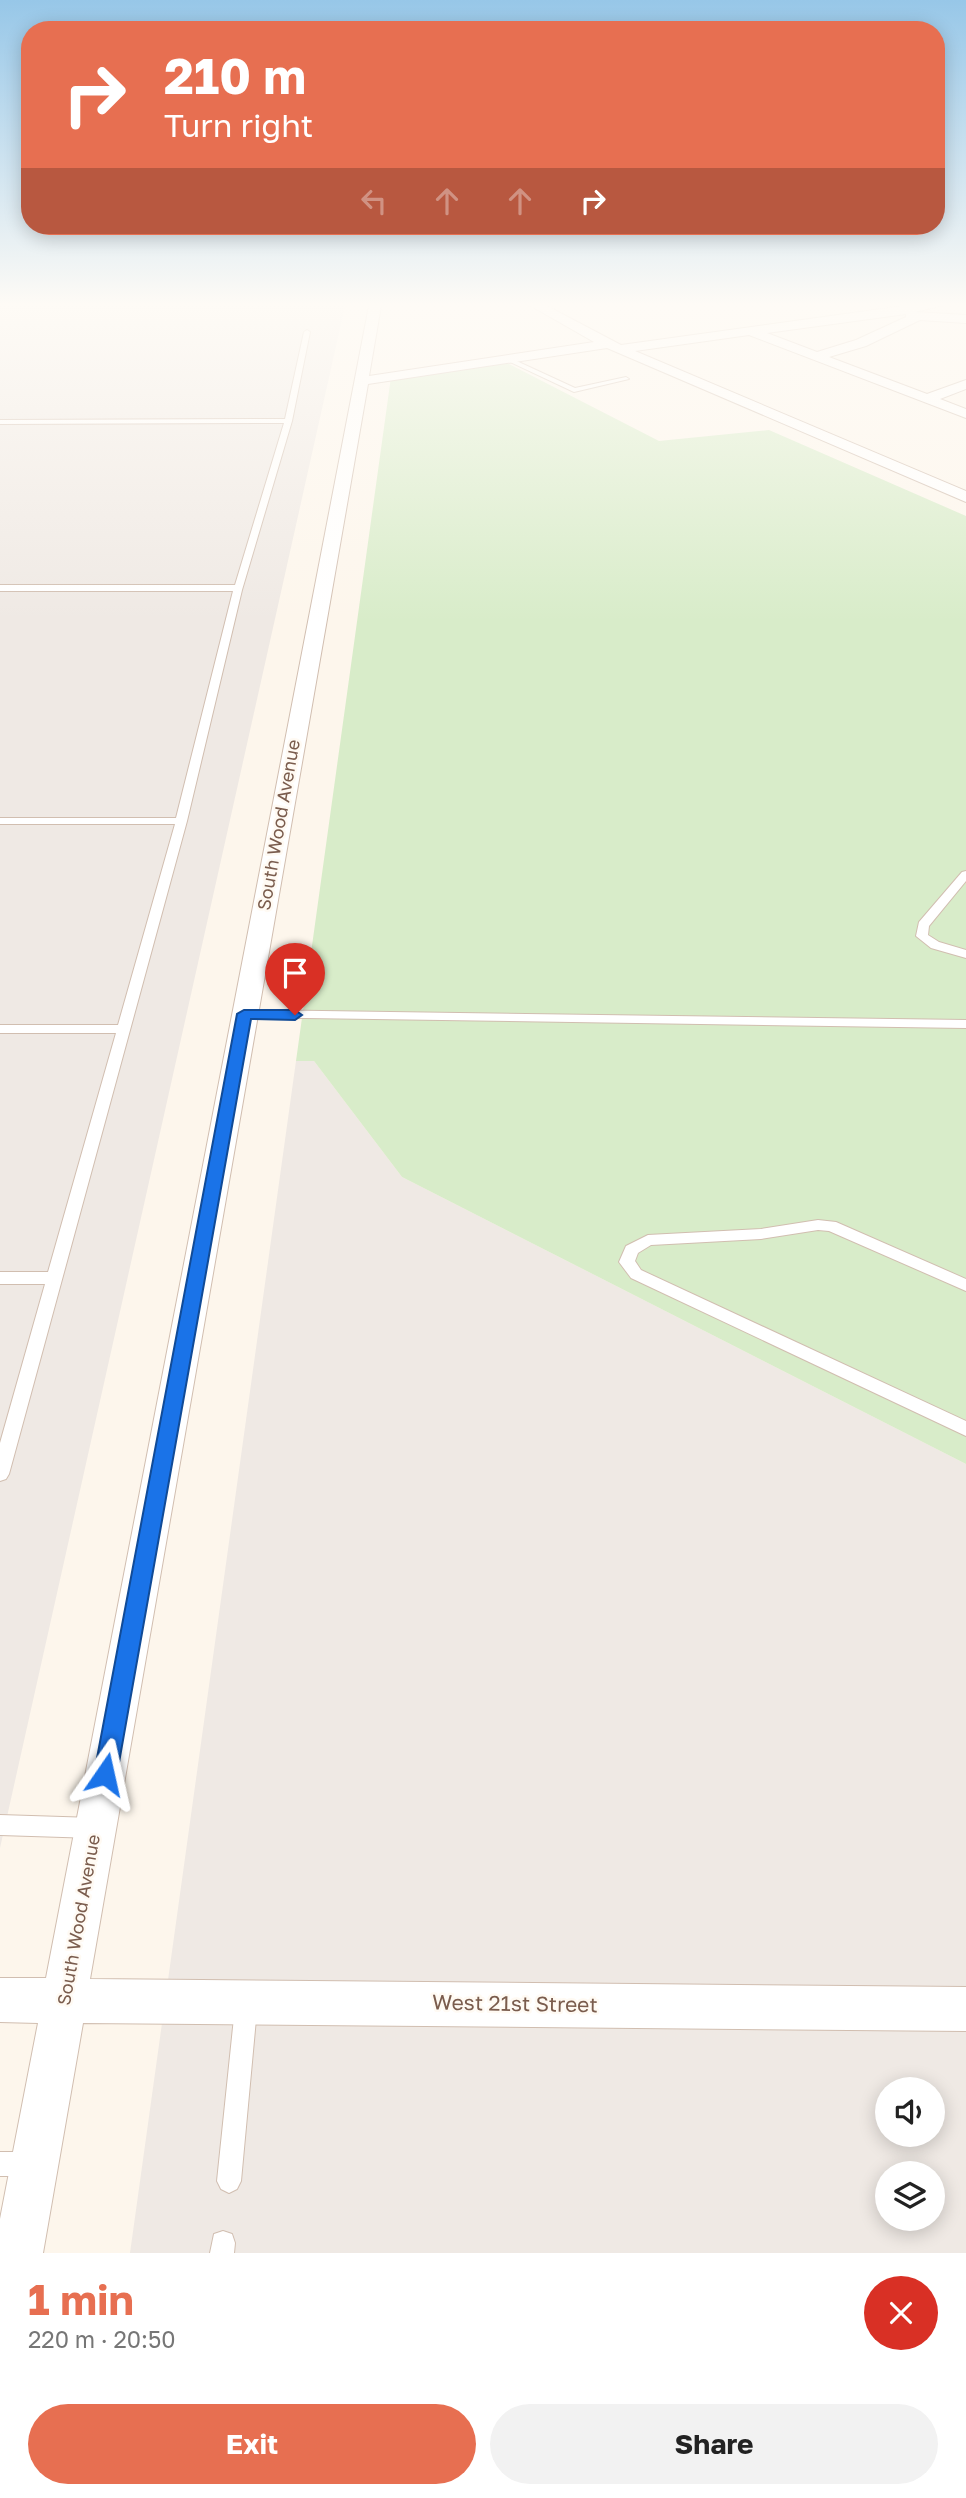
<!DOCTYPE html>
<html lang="en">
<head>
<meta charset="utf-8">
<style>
  body { margin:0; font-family:"Golos Text",sans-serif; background:#f2f2f2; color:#222; height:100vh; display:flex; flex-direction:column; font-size:26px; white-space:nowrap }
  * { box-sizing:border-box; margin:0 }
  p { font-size:23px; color:#767676 }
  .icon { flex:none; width:38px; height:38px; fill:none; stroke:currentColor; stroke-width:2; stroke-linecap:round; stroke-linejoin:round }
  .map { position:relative; height:2253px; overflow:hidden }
  .sheet { display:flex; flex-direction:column; background:#fff; flex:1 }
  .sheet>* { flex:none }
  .guide { position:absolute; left:21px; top:21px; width:924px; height:214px; border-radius:28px; box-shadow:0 4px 18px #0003; background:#e76f51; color:#fff; overflow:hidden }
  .tools { position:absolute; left:875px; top:2077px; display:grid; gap:14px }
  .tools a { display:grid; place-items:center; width:70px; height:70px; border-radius:50%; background:#fff; box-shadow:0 4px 18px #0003; font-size:35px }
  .pin { position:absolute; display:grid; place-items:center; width:60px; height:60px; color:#fff; margin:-72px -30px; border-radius:50% 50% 50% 0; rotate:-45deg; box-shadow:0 0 7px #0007 }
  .pin .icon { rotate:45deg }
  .me { position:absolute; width:77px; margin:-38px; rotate:11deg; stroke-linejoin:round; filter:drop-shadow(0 0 5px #0008) }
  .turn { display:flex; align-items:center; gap:24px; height:147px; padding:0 28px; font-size:32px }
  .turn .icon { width:91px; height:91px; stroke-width:2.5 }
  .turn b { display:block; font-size:49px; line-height:60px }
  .lanes { display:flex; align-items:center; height:66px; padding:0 28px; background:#0003; justify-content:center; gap:35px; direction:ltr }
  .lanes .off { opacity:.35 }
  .round { display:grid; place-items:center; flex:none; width:74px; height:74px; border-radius:37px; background:#f2f2f2 }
  .overview { display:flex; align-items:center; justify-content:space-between; height:119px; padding:0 28px }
  h1 { font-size:42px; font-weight:700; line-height:52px; color:#e76f51 }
  .primary-button { display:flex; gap:14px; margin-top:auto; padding:14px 28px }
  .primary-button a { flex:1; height:80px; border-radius:42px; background:#e76f51; color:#fff; font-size:28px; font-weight:700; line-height:80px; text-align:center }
  .primary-button a+a { background:#f2f2f2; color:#222 }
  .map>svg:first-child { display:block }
  .industrial { fill:#efe9e4; fill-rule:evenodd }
  .green { fill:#d8ecc9 }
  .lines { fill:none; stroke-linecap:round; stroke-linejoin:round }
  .lane-casing { stroke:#d1beb0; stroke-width:2 }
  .street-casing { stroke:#d1beb0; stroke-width:2 }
  .lane { fill:#fff; fill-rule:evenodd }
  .street { fill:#fff; fill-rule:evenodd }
  .route { fill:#1a73e8; stroke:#114b97; stroke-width:2 }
  .labels { text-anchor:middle; stroke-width:5; stroke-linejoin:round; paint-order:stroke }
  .street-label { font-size:18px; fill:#7a5c4d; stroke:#fffaf3 }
  .near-street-label { font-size:21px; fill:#7a5c4d; stroke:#fffaf3 }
</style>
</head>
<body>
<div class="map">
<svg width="966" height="2253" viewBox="0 0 966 2253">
  <rect width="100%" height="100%" fill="#fdf6ec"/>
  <path class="industrial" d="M0,306H345L0,1848Z
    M296,1061H314L402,1177L966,1464V2253H130ZM887,2090H933V2135H887ZM887,2174H933V2219H887Z"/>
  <path class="green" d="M503,361L659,441L769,430L966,516V1464L402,1177L314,1061H296L391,377Z"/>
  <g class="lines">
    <g class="lane-casing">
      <path id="lane" d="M307,330L310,332L292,421L242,590L187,821L9,1474L6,1479L0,1481V1443L45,1284H0V1272H48L116,1033H0V1025H118L175,824H0V818H176L233,591H0V585H235L284,423L0,424V420L285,419L304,332Z
        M506,358H510L575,388L626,377L629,379L574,392L506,360Z
        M966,871V881L929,926L928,935L939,942L966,950V958L931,948L916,936L919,922L962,872Z
        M245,1010L966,1020V1028L240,1017L239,1014Z
        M818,1220L836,1222L966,1279V1291L829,1231L818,1230L761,1239L651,1245L638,1253L635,1261L641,1270L966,1421V1436L631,1278L619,1262L626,1246L648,1235L761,1229Z
        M0,1815L94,1818L101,1821L104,1828L101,1835L94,1838L0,1835Z
        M246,1997L254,2000L257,2008L241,2181L237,2189L229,2193L221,2189L217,2181L235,2008L238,2000Z
        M0,2152H30L38,2156L42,2164L38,2172L30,2176H0Z
        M223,2231L232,2234L235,2243L234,2253H210L214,2234Z"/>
    </g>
    <g class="street-casing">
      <path id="street" d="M369,306H381L369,376L594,342L531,306H547L621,345L903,306H940L915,312L966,315V323L920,320L866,346L829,357L927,394L966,380V389L940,399L966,409V418L749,335L635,351L966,491V502L607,348L368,384L90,1979L966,1987V2031L83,2023L43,2253H0V2219L38,2023L0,2022V1978H46ZM906,314V317L856,340L817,352L767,333Z"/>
    </g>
    <use href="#lane" class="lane"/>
    <use href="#street" class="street"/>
  </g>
  <linearGradient id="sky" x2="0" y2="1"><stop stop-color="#97c7e8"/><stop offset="0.49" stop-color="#fefbf6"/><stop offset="1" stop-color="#fefbf6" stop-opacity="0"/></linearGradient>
  <rect width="966" height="622" fill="url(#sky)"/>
  <path class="route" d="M244,1010H295L302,1015L295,1020L251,1019L117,1774L113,1781L105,1785L97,1781L94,1774L237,1014Z"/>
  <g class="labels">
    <g class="street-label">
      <text transform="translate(279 825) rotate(-80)" y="6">South Wood Avenue</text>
      <text transform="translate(79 1920) rotate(-80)" y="6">South Wood Avenue</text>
    </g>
    <g class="near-street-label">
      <text transform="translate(515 2004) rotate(1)" y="7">West 21st Street</text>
    </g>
  </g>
</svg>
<div class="tools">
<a><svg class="icon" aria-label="sound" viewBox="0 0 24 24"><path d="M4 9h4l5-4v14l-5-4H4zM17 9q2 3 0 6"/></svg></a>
<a><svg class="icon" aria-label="layers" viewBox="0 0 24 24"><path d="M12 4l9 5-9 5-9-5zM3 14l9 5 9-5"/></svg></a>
</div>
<div class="pin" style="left:295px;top:1015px;background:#d93025"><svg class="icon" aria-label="arrive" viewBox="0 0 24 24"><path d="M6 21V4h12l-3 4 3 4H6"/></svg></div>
<svg class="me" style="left:105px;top:1774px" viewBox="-20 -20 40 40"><path d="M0-17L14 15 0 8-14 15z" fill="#1a73e8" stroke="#fff" stroke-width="4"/></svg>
<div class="guide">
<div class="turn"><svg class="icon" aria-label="right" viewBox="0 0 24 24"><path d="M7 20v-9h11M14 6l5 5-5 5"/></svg><div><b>210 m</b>Turn right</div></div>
<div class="lanes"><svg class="icon off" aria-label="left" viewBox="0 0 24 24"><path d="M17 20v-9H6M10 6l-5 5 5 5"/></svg><svg class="icon off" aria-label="ahead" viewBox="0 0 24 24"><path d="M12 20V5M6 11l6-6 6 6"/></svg><svg class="icon off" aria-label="ahead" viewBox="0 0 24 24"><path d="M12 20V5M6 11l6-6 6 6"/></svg><svg class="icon" aria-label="right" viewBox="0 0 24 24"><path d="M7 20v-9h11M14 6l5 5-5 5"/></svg></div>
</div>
</div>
<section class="sheet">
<div class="overview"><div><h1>1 min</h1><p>220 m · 20:50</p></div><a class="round" style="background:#d93025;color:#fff"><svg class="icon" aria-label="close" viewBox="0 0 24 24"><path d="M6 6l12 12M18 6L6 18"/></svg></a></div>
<div class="primary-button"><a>Exit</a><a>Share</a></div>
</section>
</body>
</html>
